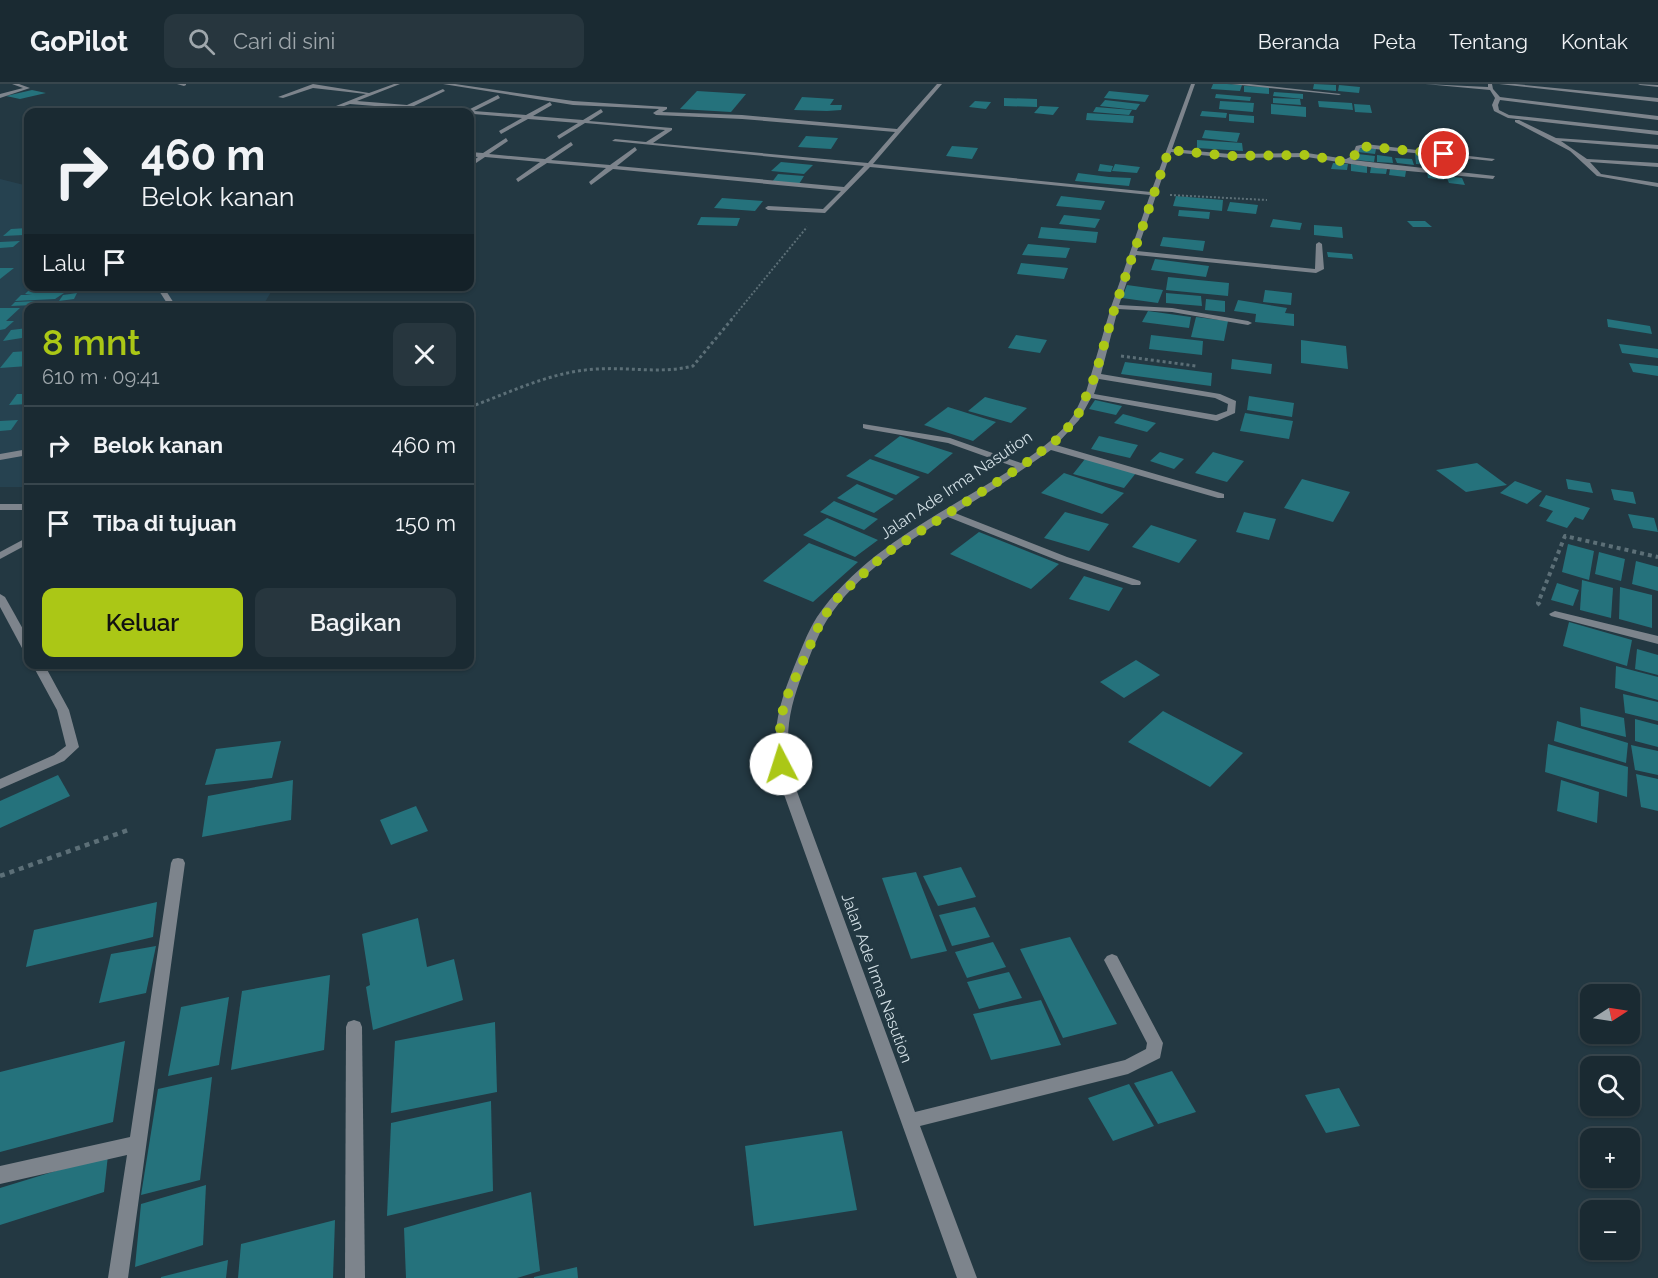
<!DOCTYPE html>
<html lang="id">
<head>
<meta charset="utf-8">
<style>
  body { margin:0; font-family:Raleway,sans-serif; background:#27363e; color:#f1f3f6; height:100vh; display:flex; flex-direction:column; font-size:22px; white-space:nowrap }
  * { box-sizing:border-box; margin:0 }
  p { font-size:20px; color:#9fa7ac }
  .icon { flex:none; width:33px; height:33px; fill:none; stroke:currentColor; stroke-width:2; stroke-linecap:round; stroke-linejoin:round }
  .map { position:relative; flex:1; overflow:hidden }
  .drawer { position:absolute; left:24px; top:219px; width:450px; height:366px; display:flex; flex-direction:column; background:#1a2a32; border-radius:12px; box-shadow:0 2px 4px #0004,0 0 0 2px #38464d }
  .drawer>* { flex:none }
  .guide { position:absolute; left:24px; top:24px; width:450px; height:183px; border-radius:12px; box-shadow:0 2px 4px #0004,0 0 0 2px #38464d; background:#1a2a32; color:#f1f3f6; overflow:hidden }
  .needle { width:39px; rotate:78deg }
  .buttons { position:absolute; left:1580px; top:900px; display:grid; gap:12px }
  .buttons a { display:grid; place-items:center; width:60px; height:60px; border-radius:12px; background:#1a2a32; box-shadow:0 2px 4px #0004,0 0 0 2px #38464d; font-size:30px }
  .pin { position:absolute; display:grid; place-items:center; width:51px; height:51px; color:#fff; margin:-26px; border:3px solid #fff; border-radius:50%; box-shadow:0 2px 6px #0007 }
  .me { position:absolute; width:66px; margin:-33px; rotate:355deg; stroke-linejoin:round; filter:drop-shadow(0 0 4px #0008) }
  .turn { display:flex; align-items:center; gap:21px; height:126px; padding:0 18px; font-size:27px }
  .turn .icon { width:78px; height:78px; stroke-width:2.5 }
  .turn b { display:block; font-size:42px; line-height:51px }
  .then { display:flex; align-items:center; height:57px; padding:0 18px; background:#0003; gap:12px; font-size:22px }
  .round { display:grid; place-items:center; flex:none; width:63px; height:63px; border-radius:12px; background:#27363e }
  .overview { display:flex; align-items:center; justify-content:space-between; height:102px; padding:0 18px }
  h1 { font-size:36px; font-weight:600; line-height:45px; color:#abc716 }
  .cta { display:flex; gap:12px; margin-top:auto; padding:12px 18px }
  .cta a { flex:1; height:69px; border-radius:12px; background:#abc716; color:#111; font-size:24px; font-weight:600; line-height:69px; text-align:center }
  .cta a+a { background:#27363e; color:#f1f3f6 }
  ul { padding:0; list-style:none }
  li { display:flex; align-items:center; gap:18px; height:78px; padding:0 18px; border-top:2px solid #38464d }
  li div { flex:1 }
  li b { display:block; font-size:22px }
  li em { font-style:normal }
  header { display:flex; align-items:center; gap:36px; box-sizing:border-box; height:84px; padding:0 30px; background:#1a2a32; border-bottom:2px solid #38464d }
  header strong { font-size:28px }
  nav { display:flex; gap:33px; margin-inline-start:auto; font-size:21px }
  .search { width:420px; height:54px; background:#27363e; display:flex; align-items:center; gap:15px; box-sizing:border-box; padding:0 21px; border-radius:12px; color:#9fa7ac; font-size:22px }
  .map>svg:first-child { display:block }
  .built { fill:#264250 }
  .building { fill:#25727c }
  .lines { fill:none; stroke-linecap:round; stroke-linejoin:round }
  .path-far3 { stroke:#5c6f77; stroke-width:2; stroke-dasharray:2 2; stroke-linecap:butt }
  .path-far2 { stroke:#5c6f77; stroke-width:3; stroke-dasharray:3 3; stroke-linecap:butt }
  .path-far1 { stroke:#5c6f77; stroke-width:4; stroke-dasharray:4 4; stroke-linecap:butt }
  .path { stroke:#5c6f77; stroke-width:4.5; stroke-dasharray:5 5; stroke-linecap:butt }
  .service { fill:#7d848c; fill-rule:evenodd }
  .minor { fill:#7d848c; fill-rule:evenodd }
  .route { stroke:#abc716; stroke-width:10; stroke-dasharray:0 18 }
  .labels { text-anchor:middle; dominant-baseline:central; stroke-width:6; stroke-linejoin:round; paint-order:stroke }
  .street-label { font-size:16px; fill:#d2dfe5; stroke:#233842 }
</style>
</head>
<body>
<header>
<strong>GoPilot</strong>
<div class="search"><svg class="icon" aria-label="search" viewBox="0 0 24 24"><circle cx="10" cy="10" r="6"/><path d="M15 15l6 6"/></svg>Cari di sini</div>
<nav><a>Beranda</a><a>Peta</a><a>Tentang</a><a>Kontak</a></nav>
</header>
<div class="map">
<svg width="1658" height="1194" viewBox="0 0 1658 1194">
  <rect width="100%" height="100%" fill="#233842"/>
  <path class="built" d="M0,95L28,102V202L274,203L262,223L28,224V403H0Z"/>
  <g class="building">
    <path d="M1213,0H1227L1242,1L1240,7L1211,5Z"/>
    <path d="M1314,0L1336,1V7L1313,5Z"/>
    <path d="M1339,1L1360,3L1359,9L1338,7Z"/>
    <path d="M1244,2L1269,3V10L1244,8Z"/>
    <path d="M32,6L46,9L20,15L6,12Z"/>
    <path d="M697,7L746,10L731,28L680,25Z"/>
    <path d="M1109,7L1149,11L1145,18L1104,14Z"/>
    <path d="M1274,8L1303,10V15L1273,12Z"/>
    <path d="M1216,10L1251,13L1250,17L1215,14Z"/>
    <path d="M802,13L834,15L830,21H842L841,26L827,27L794,26Z"/>
    <path d="M1004,14L1037,15V23L1004,22Z"/>
    <path d="M1273,14L1300,15L1301,21L1273,19Z"/>
    <path d="M1105,16L1140,20L1136,26L1100,22Z"/>
    <path d="M975,17L991,18L986,25L969,23Z"/>
    <path d="M1220,17L1254,19L1253,28L1219,25Z"/>
    <path d="M1318,17L1352,19L1353,26L1319,23Z"/>
    <path d="M1271,20L1306,23V33L1271,30Z"/>
    <path d="M1354,20L1370,21L1372,29L1355,28Z"/>
    <path d="M1040,22L1059,23L1053,31L1034,29Z"/>
    <path d="M1096,23L1132,26L1129,31L1093,28Z"/>
    <path d="M1202,27L1227,29L1226,34L1200,32Z"/>
    <path d="M1087,29L1134,32L1133,39L1086,36Z"/>
    <path d="M1229,30L1254,32V39L1229,37Z"/>
    <path d="M1205,46L1240,49L1237,58L1202,54Z"/>
    <path d="M806,52L838,54L831,65L798,63Z"/>
    <path d="M1197,56L1242,59L1243,67L1197,64Z"/>
    <path d="M952,62L978,64L972,75L946,72Z"/>
    <path d="M1359,63L1376,65L1375,70L1358,68Z"/>
    <path d="M1415,69L1432,71V76L1446,77L1448,83L1432,82L1429,76L1426,75L1429,81L1416,80Z"/>
    <path d="M1358,70L1375,72L1374,78L1357,76Z"/>
    <path d="M1377,71L1392,73L1393,79L1377,78Z"/>
    <path d="M1395,74L1412,75L1414,81L1397,79Z"/>
    <path d="M781,78L813,81L804,90L771,87Z"/>
    <path d="M1333,79L1348,80L1347,86L1331,85Z"/>
    <path d="M1100,80L1113,82L1111,88L1098,87Z"/>
    <path d="M1115,80L1140,83L1137,89L1112,87Z"/>
    <path d="M1351,80L1367,82V89L1351,87Z"/>
    <path d="M1371,83L1387,85L1386,90L1370,89Z"/>
    <path d="M1390,85L1406,87L1405,93L1389,91Z"/>
    <path d="M1427,88L1443,90L1444,96L1428,94Z"/>
    <path d="M1078,89L1109,93L1131,94L1129,102L1075,97Z"/>
    <path d="M778,90L804,92L799,100L772,98Z"/>
    <path d="M1446,92L1462,94L1465,101L1449,99Z"/>
    <path d="M1061,112L1105,117L1101,126L1056,122Z"/>
    <path d="M1176,112L1223,116L1222,127L1173,122Z"/>
    <path d="M722,114L763,117L755,127L714,124Z"/>
    <path d="M1230,118L1258,121L1256,130L1227,127Z"/>
    <path d="M1179,126L1210,128L1209,135L1178,132Z"/>
    <path d="M1064,131L1100,135L1095,144L1059,140Z"/>
    <path d="M701,133L740,134L737,142L697,141Z"/>
    <path d="M1273,135L1302,139L1300,146L1270,143Z"/>
    <path d="M1407,137H1425L1432,143H1413Z"/>
    <path d="M1314,141L1342,143L1343,154L1314,151Z"/>
    <path d="M1041,143L1098,148L1096,159L1038,154Z"/>
    <path d="M28,144L24,151L3,152L11,145Z"/>
    <path d="M1163,153L1205,157L1203,167L1160,162Z"/>
    <path d="M20,157L13,163L0,164V158Z"/>
    <path d="M1028,160L1070,164L1066,174L1022,171Z"/>
    <path d="M1327,168L1352,170L1353,175L1328,173Z"/>
    <path d="M1155,175L1209,182L1206,193L1151,186Z"/>
    <path d="M1021,179L1068,184L1064,195L1017,190Z"/>
    <path d="M0,184H14L0,195Z"/>
    <path d="M1168,193L1229,199L1228,212L1166,206Z"/>
    <path d="M1127,201L1163,206L1158,219L1122,214Z"/>
    <path d="M73,203L55,215L15,217L21,211H32L25,210L31,204Z"/>
    <path d="M1265,206L1292,209L1291,221L1263,218Z"/>
    <path d="M77,209L74,215L59,217L63,211Z"/>
    <path d="M1166,209L1201,212L1202,222L1166,219Z"/>
    <path d="M1206,215L1225,217V228L1205,226Z"/>
    <path d="M1238,216L1287,224L1285,229L1294,230V242L1255,238L1256,230L1234,227Z"/>
    <path d="M37,217L34,221L11,222L15,218Z"/>
    <path d="M0,224H20L6,237H14L5,245L0,246Z"/>
    <path d="M1148,227L1191,233L1189,244L1142,238Z"/>
    <path d="M1196,233L1228,237L1224,257L1191,253Z"/>
    <path d="M1607,235L1650,242L1652,250L1608,243Z"/>
    <path d="M28,244V253L3,257L11,246Z"/>
    <path d="M1016,251L1047,256L1040,269L1008,264Z"/>
    <path d="M1151,251L1203,257L1202,271L1149,265Z"/>
    <path d="M1301,256L1346,262L1348,285L1301,279Z"/>
    <path d="M1619,260L1658,265V274L1622,269Z"/>
    <path d="M28,267V282L0,284L13,268Z"/>
    <path d="M1232,275L1272,280L1271,290L1231,285Z"/>
    <path d="M1125,278L1212,289L1211,302L1121,290Z"/>
    <path d="M1629,279L1658,282V292L1633,288Z"/>
    <path d="M17,310H28V320L9,321Z"/>
    <path d="M1249,312L1294,319L1292,333L1247,326Z"/>
    <path d="M985,313L1027,324L1011,339L968,327Z"/>
    <path d="M1095,316L1122,322L1116,331L1089,325Z"/>
    <path d="M948,323L996,338L973,357L924,341Z"/>
    <path d="M1245,329L1293,337L1289,355L1240,347Z"/>
    <path d="M1123,330L1156,339L1147,348L1114,339Z"/>
    <path d="M18,336L11,346L0,347V337Z"/>
    <path d="M900,352L953,369L928,390L874,372Z"/>
    <path d="M1099,352L1138,361L1130,374L1091,365Z"/>
    <path d="M1160,368L1184,375L1174,385L1150,377Z"/>
    <path d="M1213,368L1244,377L1227,398L1195,389Z"/>
    <path d="M870,375L920,393L896,411L846,392Z"/>
    <path d="M1085,375L1136,389L1124,404L1073,390Z"/>
    <path d="M1477,379L1507,401L1466,408L1436,386Z"/>
    <path d="M1064,389L1124,409L1102,430L1041,409Z"/>
    <path d="M1302,395L1350,408L1333,438L1284,424Z"/>
    <path d="M1566,395L1590,399L1593,409L1568,405Z"/>
    <path d="M1515,397L1542,407L1527,420L1500,409Z"/>
    <path d="M857,400L894,415L874,429L837,414Z"/>
    <path d="M1611,405L1633,408L1636,420L1614,416Z"/>
    <path d="M1546,411L1590,424L1583,436L1575,433L1567,444L1546,437L1553,427L1539,422Z"/>
    <path d="M834,417L878,435L864,446L820,428Z"/>
    <path d="M1065,428L1109,440L1089,467L1044,454Z"/>
    <path d="M1244,428L1276,435L1269,456L1236,448Z"/>
    <path d="M1628,430L1654,434L1658,448L1633,444Z"/>
    <path d="M827,434L878,456L855,473L803,451Z"/>
    <path d="M1151,441L1197,456L1179,479L1132,463Z"/>
    <path d="M979,448L1059,480L1031,505L950,470Z"/>
    <path d="M809,459L858,478L813,518L763,497Z"/>
    <path d="M1568,460L1594,467L1589,496L1562,488Z"/>
    <path d="M1599,468L1625,475L1621,497L1595,490Z"/>
    <path d="M1636,477L1658,483V507L1632,500Z"/>
    <path d="M1084,492L1123,504L1109,527L1069,515Z"/>
    <path d="M1582,496L1613,504L1611,534L1580,526Z"/>
    <path d="M1557,499L1579,506L1573,522L1551,516Z"/>
    <path d="M1620,503L1652,511V544L1619,535Z"/>
    <path d="M1569,538L1632,556L1627,582L1563,562Z"/>
    <path d="M1637,565L1658,571V591L1635,585Z"/>
    <path d="M1136,576L1160,591L1124,614L1100,598Z"/>
    <path d="M1616,582L1658,593V616L1615,604Z"/>
    <path d="M1623,610L1658,618V637L1625,629Z"/>
    <path d="M1580,623L1624,634L1626,653L1581,642Z"/>
    <path d="M1163,627L1243,669L1210,703L1128,658Z"/>
    <path d="M1635,635L1658,641V663L1635,657Z"/>
    <path d="M1557,637L1628,659L1626,679L1554,657Z"/>
    <path d="M281,657L272,694L205,701L216,665Z"/>
    <path d="M1548,660L1628,683L1627,713L1545,688Z"/>
    <path d="M1631,661L1658,667V691L1635,686Z"/>
    <path d="M1636,690L1658,695V727L1641,723Z"/>
    <path d="M58,691L70,712L0,744V717Z"/>
    <path d="M293,696L291,736L202,753L208,712Z"/>
    <path d="M1561,696L1599,708L1597,739L1557,727Z"/>
    <path d="M416,722L428,747L391,761L380,736Z"/>
    <path d="M961,783L976,813L938,822L923,792Z"/>
    <path d="M916,788L947,867L911,875L882,794Z"/>
    <path d="M157,818L153,853L26,883L34,846Z"/>
    <path d="M975,823L990,853L952,862L939,831Z"/>
    <path d="M418,834L427,883L454,875L463,916L373,946L366,903L370,901L362,850Z"/>
    <path d="M1070,853L1117,940L1063,954L1020,865Z"/>
    <path d="M993,858L1006,883L967,894L955,868Z"/>
    <path d="M156,862L146,909L99,919L111,870Z"/>
    <path d="M1009,888L1022,914L979,925L967,898Z"/>
    <path d="M330,891L324,966L231,986L242,907Z"/>
    <path d="M229,913L219,981L168,992L181,923Z"/>
    <path d="M1041,916L1061,961L991,976L973,930Z"/>
    <path d="M495,938L497,1008L391,1029L395,957Z"/>
    <path d="M125,957L113,1038L0,1068V988Z"/>
    <path d="M1172,987L1196,1028L1158,1040L1134,999Z"/>
    <path d="M212,993L200,1096L141,1111L158,1005Z"/>
    <path d="M1129,1000L1154,1042L1113,1057L1088,1014Z"/>
    <path d="M1339,1004L1360,1042L1326,1049L1305,1011Z"/>
    <path d="M491,1017L493,1107L387,1132L391,1039Z"/>
    <path d="M842,1047L857,1126L754,1142L745,1062Z"/>
    <path d="M108,1071L104,1108L0,1141V1104Z"/>
    <path d="M206,1101L203,1161L135,1183L141,1120Z"/>
    <path d="M531,1108L540,1187L517,1194H406L404,1144Z"/>
    <path d="M335,1136L333,1194H238L241,1160Z"/>
    <path d="M228,1176L226,1194H161V1193Z"/>
    <path d="M577,1183L578,1194H534V1193Z"/>
  </g>
  <g class="lines">
    <g class="path-far3">
      <path d="M1170,111L1267,116"/>
      <path d="M731,236L807,143"/>
    </g>
    <g class="path-far2">
      <path d="M1121,272L1196,282"/>
      <path d="M470,323C511,308 553,287 597,285C630,283 661,290 693,282L732,235"/>
    </g>
    <path class="path-far1" d="M1540,521L1538,519L1565,452L1658,473"/>
    <path class="path" d="M0,792L131,745"/>
    <g class="service">
      <path d="M156,202H163L177,224H170Z"/>
      <path d="M28,365V371L0,376V370Z"/>
    </g>
    <g class="minor">
      <path d="M12,0H19L30,4L0,14V10L23,4Z"/>
      <path d="M177,0H186V1L184,2Z"/>
      <path d="M313,0L369,9L394,0H400L357,17L407,21L443,5L445,7L414,22L468,26L498,11L500,14L474,27L526,31L550,18L552,21L533,32L583,36L601,25L603,28L589,37L672,44V46L653,59L868,79L895,48L742,35L656,31L653,29L659,25L573,21L443,0H455L573,17L667,23V25L662,28L742,31L897,45L937,0H942L873,80L1151,108L1191,0H1195L1172,65L1230,70L1307,69L1346,75L1352,72L1356,62L1365,60L1495,75L1492,77L1365,64H1360L1357,73L1352,76L1495,92L1493,95L1376,84L1307,73L1230,74L1171,68L1137,167L1315,185L1316,160L1319,158L1322,160L1324,185L1316,189L1136,171L1119,221L1172,224L1248,237L1252,239L1248,241L1172,228L1118,225L1101,290L1220,310L1236,317L1235,329L1217,337L1091,314L1079,336L1056,361L1224,410V414H1218L1051,366L1003,399L955,429L1067,473L1140,497L1141,499L1140,501H1132L1059,477L948,433C903,460 856,491 827,536C817,552 811,570 804,586C787,629 783,657 795,702L915,1028L1125,976L1146,965L1147,959L1104,876L1107,872L1112,870L1117,872L1163,959L1160,974L1128,990L920,1042L977,1194H957L781,702C770,655 776,627 794,583C801,566 807,549 817,533C865,463 946,428 1015,383L948,359L866,345L863,344V340L950,354L1021,379C1041,365 1060,351 1073,332C1078,324 1081,313 1086,308L1111,223L1150,111L870,83L825,129L768,126L765,124L768,122L823,125L841,107L613,85L591,101L589,98L606,84L547,79L518,98L516,95L540,78L485,73L470,83V79L478,73L470,72V68L483,69L506,54L508,57L489,70L545,75L571,58L573,61L551,76L610,81L635,63L637,66L617,82L844,103L864,82L612,57L615,55L646,58L665,46L585,39L559,55L557,52L578,39L528,35L501,50L499,47L522,34L350,20L326,28H321L366,10L313,4L283,14L278,13ZM1099,295L1215,314L1228,320L1227,327L1216,331L1094,310Z"/>
      <path d="M1231,0H1249L1341,10L1339,11Z"/>
      <path d="M1425,0L1488,3V0H1492L1493,5L1500,13L1658,32V36L1500,16L1498,21L1499,26L1509,31L1658,47V51L1508,34L1494,27L1492,21L1495,14L1490,6Z"/>
      <path d="M1499,0H1515L1658,14V18Z"/>
      <path d="M1638,0L1658,1V3L1640,1Z"/>
      <path d="M1515,36H1519L1556,54L1658,61V65L1561,57L1587,75L1658,79V83L1590,78L1601,90L1658,99V103L1597,92L1570,67L1515,38Z"/>
      <rect x="0" y="420" width="28" height="6"/>
      <path d="M28,453V460L0,475V468Z"/>
      <path d="M0,510L5,513L28,554V567L22,564L0,523Z"/>
      <path d="M1555,527L1658,552V560L1551,532L1549,530Z"/>
      <path d="M32,580H44L69,626L79,663L64,677L0,705V695L54,671L66,662L57,626Z"/>
      <path d="M178,774L183,775L185,779L128,1194H108L127,1071L0,1100V1082L130,1053L171,779L173,775Z"/>
      <path d="M354,936L360,938L362,943L365,1194H345L346,943L348,938Z"/>
    </g>
  </g>
  <g class="lines">
    <path class="route" d="M781,680L778,658L784,619L822,535L840,511L885,470L1022,382L1059,354L1077,333L1095,292L1115,223L1169,66L1230,72L1307,71L1346,78L1354,74L1356,65L1360,62L1444,70"/>
  </g>
  <g class="labels">
    <g class="street-label">
      <text transform="translate(956 401) rotate(-34)">Jalan Ade Irma Nasution</text>
      <text transform="translate(877 894) rotate(70)">Jalan Ade Irma Nasution</text>
    </g>
  </g>
</svg>
<div class="buttons">
<a><svg class="needle" viewBox="-14 -14 28 28"><path d="M0-13l5 13h-10z" fill="#e53935"/><path d="M0 13l5-13h-10z" fill="#9fa7ac"/></svg></a>
<a><svg class="icon" aria-label="search" viewBox="0 0 24 24"><circle cx="10" cy="10" r="6"/><path d="M15 15l6 6"/></svg></a>
<a>+</a>
<a>−</a>
</div>
<div class="pin" style="left:1444px;top:70px;background:#d93025"><svg class="icon" aria-label="arrive" viewBox="0 0 24 24"><path d="M6 21V4h12l-3 4 3 4H6"/></svg></div>
<svg class="me" style="left:781px;top:680px" viewBox="-20 -20 40 40"><circle r="19" fill="#fff"/><path d="M0-13L10 11 0 6-10 11z" fill="#abc716"/></svg>
<div class="guide">
<div class="turn"><svg class="icon" aria-label="right" viewBox="0 0 24 24"><path d="M7 20v-9h11M14 6l5 5-5 5"/></svg><div><b>460 m</b>Belok kanan</div></div>
<div class="then">Lalu<svg class="icon" aria-label="arrive" viewBox="0 0 24 24"><path d="M6 21V4h12l-3 4 3 4H6"/></svg></div>
</div>
<section class="drawer">
<div class="overview"><div><h1>8 mnt</h1><p>610 m · 09:41</p></div><a class="round"><svg class="icon" aria-label="close" viewBox="0 0 24 24"><path d="M6 6l12 12M18 6L6 18"/></svg></a></div>
<ul>
<li><svg class="icon" aria-label="right" viewBox="0 0 24 24"><path d="M7 20v-9h11M14 6l5 5-5 5"/></svg><div><b>Belok kanan</b></div><em>460 m</em></li>
<li><svg class="icon" aria-label="arrive" viewBox="0 0 24 24"><path d="M6 21V4h12l-3 4 3 4H6"/></svg><div><b>Tiba di tujuan</b></div><em>150 m</em></li>
</ul>
<div class="cta"><a>Keluar</a><a>Bagikan</a></div>
</section>
</div>
</body>
</html>
